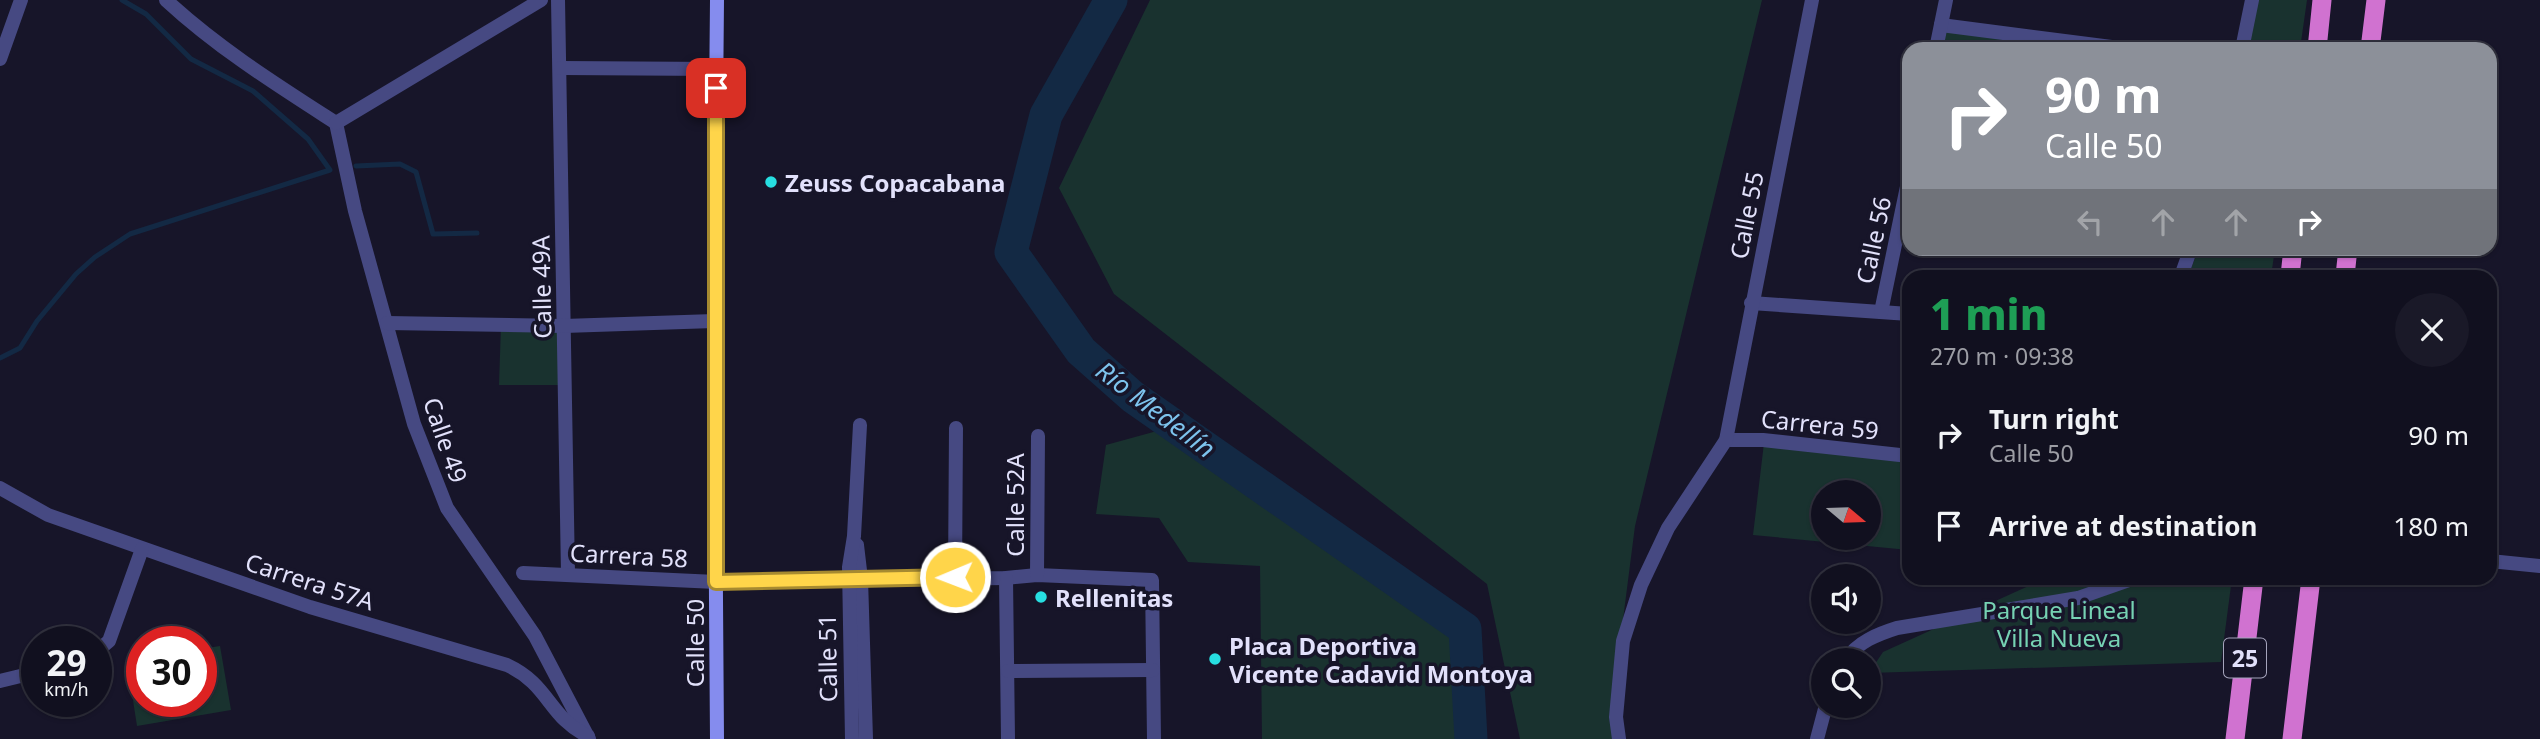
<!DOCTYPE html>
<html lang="en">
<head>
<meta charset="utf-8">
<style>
  body { margin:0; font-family:"Noto Sans",sans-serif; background:#1a1928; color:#f1f3f6; height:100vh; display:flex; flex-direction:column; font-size:26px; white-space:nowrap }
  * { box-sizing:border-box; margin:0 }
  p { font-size:23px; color:#9c9da4 }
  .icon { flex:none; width:38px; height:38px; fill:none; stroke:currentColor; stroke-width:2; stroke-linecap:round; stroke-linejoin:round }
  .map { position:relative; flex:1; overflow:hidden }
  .panel { position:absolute; left:1902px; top:270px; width:595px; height:315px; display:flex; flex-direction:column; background:#11101f; border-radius:21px; box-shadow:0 2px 5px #0004,0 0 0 2px #30303d }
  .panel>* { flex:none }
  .banner { position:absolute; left:1902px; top:42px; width:595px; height:214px; border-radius:21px; box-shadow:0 2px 5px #0004,0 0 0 2px #30303d; background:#8c9099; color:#fff; overflow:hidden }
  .needle { width:46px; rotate:109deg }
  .fabs { position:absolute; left:1811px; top:480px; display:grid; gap:14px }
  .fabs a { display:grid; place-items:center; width:70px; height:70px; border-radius:50%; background:#11101f; box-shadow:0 2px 5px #0004,0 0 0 2px #30303d; font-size:35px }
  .speed { position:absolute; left:21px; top:626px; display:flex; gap:14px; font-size:35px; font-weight:700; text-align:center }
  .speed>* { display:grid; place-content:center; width:91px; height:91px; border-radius:50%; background:#11101f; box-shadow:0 2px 5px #0004,0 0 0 2px #30303d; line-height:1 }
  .speed small { font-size:18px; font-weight:400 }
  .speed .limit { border:10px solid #d22; background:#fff; color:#111 }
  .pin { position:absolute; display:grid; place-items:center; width:60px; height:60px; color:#fff; margin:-30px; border-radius:14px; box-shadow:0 4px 10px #0006 }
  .me { position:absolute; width:77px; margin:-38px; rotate:269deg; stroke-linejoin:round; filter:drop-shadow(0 0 5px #0008) }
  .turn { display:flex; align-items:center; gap:24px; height:147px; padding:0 28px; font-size:32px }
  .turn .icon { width:91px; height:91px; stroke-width:2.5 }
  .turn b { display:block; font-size:49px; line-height:60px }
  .lanes { display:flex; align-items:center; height:66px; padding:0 28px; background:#0003; justify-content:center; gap:35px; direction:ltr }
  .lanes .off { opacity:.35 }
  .round { display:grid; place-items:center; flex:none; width:74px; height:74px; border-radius:37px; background:#1a1928 }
  .headline { display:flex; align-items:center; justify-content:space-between; height:119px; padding:0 28px }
  h1 { font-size:42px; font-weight:800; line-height:52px; color:#1e9e55 }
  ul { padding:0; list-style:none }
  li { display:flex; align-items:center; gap:21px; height:91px; padding:0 28px }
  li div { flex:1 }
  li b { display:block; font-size:26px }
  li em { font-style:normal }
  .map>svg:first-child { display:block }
  .green { fill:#19322f; fill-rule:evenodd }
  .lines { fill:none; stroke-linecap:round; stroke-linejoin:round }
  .stream { stroke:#132944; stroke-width:5 }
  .river { stroke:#132944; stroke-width:33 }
  .minor { stroke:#464982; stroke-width:14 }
  .secondary { stroke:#858cee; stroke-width:14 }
  .trunk { stroke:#d072d0; stroke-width:19 }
  .route-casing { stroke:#a68a30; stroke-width:18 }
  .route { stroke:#ffd54a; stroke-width:12 }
  .poi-dot { fill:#27dee1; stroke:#171529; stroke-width:2.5 }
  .labels { text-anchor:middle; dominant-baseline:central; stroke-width:7; stroke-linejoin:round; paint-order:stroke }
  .shield { fill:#171529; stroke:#a5a4bc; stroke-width:2 }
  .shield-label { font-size:23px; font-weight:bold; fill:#e2e1fb }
  .poi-label { font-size:24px; font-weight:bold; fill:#e2e1fb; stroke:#171529; text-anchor:start }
  .street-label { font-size:24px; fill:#e2e1fb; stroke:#171529 }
  .park-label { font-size:24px; fill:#76d2b3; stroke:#171529 }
  .water-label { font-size:26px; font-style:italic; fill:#7dc3ed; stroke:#171529 }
</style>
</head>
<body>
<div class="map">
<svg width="2540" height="739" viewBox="0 0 2540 739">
  <rect width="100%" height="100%" fill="#171529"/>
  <g class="green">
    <path d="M1150,0H1762L1635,526L1611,713L1615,739H1520L1487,584L1114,294L1059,188Z"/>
    <path d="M2254,0H2307L2300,49H2245Z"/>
    <path d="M1941,25L2035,37L2034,49H1936Z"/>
    <path d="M2199,248L2275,249L2271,276H2188Z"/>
    <path d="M501,325L564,326L565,385H499Z"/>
    <path d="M1157,431L1450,627L1472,739H1262L1260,566L1188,562L1159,518L1096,514L1106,445Z"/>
    <path d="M1764,443L1909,459V550L1753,535ZM1824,492H1869V537H1824Z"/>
    <path d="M2046,578H2232L2221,662L1869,673L1883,652Z"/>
    <path d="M220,646L231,710L137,726L127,662L142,659V702H201V649Z"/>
  </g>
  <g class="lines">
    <g class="stream">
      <path d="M356,166L400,164L416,172L433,234L477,233"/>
      <path d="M0,358L20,348L37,321L76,274L95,257L130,234L330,170L308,139L253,91L191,59L146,14L122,0"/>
    </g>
    <path class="river" d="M1111,0L1046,115L1011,252L1081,351L1133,397L1465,629L1471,739"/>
    <g class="minor">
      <path d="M166,0C218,48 277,85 336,123"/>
      <path d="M558,0L568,574"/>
      <path d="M1941,25L2127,49"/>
      <path d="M1936,49L1946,0"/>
      <path d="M2242,49L2252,0"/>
      <path d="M0,59L21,0"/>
      <path d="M561,68L716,69"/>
      <path d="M336,123L355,211L414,424L447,508L535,636L589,739"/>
      <path d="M336,123L541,0"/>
      <path d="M2181,276L2191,248"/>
      <path d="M1751,303L1909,314"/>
      <path d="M1881,312L1909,177"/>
      <path d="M387,323L564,326L714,321"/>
      <path d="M1726,440H1763L1909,456"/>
      <path d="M0,488L48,515L310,607L507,665C550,685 548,717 588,736"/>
      <path d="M857,545L861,579L866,739"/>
      <path d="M2490,561L2540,566"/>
      <path d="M523,573L716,582L1006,578L1037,575L1152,580L1154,739"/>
      <path d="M1037,575L1038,436"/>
      <path d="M955,577L956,428"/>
      <path d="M1006,578L1008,739"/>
      <path d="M96,652L109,641L142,549"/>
      <path d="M1846,660C1857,642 1878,634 1897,628L2078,598L2135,578"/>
      <path d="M1008,671L1153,670"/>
      <path d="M0,681L37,672"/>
      <path d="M852,739L849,567L854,536L860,425"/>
      <path d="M1619,739L1616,717L1623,641L1641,585L1668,528L1726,440L1812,0"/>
      <path d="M1817,739L1826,705"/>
    </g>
    <path class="secondary" d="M717,0L714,321L717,739"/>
    <g class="trunk">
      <path d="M2317,49L2322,0"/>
      <path d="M2370,49L2376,0"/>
      <path d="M2290,276L2293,248"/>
      <path d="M2345,276L2348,248"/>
      <path d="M2235,739L2254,578"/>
      <path d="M2292,739L2311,578"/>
    </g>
  </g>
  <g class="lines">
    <g class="route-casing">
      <path id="route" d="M716,88V582L955,577"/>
    </g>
    <use href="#route" class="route"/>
  </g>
  <g class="poi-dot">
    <circle cx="771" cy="182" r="7"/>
    <circle cx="1041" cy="597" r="7"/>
    <circle cx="1215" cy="659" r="7"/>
  </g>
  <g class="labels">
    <rect class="shield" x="2224" y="638.5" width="42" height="39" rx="5"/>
    <g class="shield-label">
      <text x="2245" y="658">25</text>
    </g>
    <g class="poi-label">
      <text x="785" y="182">Zeuss Copacabana</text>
      <text x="1055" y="597">Rellenitas</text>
      <text x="1229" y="645">Placa Deportiva<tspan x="1229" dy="28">Vicente Cadavid Montoya</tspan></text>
    </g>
    <g class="street-label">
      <text transform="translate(1746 215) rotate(-79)">Calle 55</text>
      <text transform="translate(1873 240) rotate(-78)">Calle 56</text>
      <text transform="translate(541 287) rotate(-91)">Calle 49A</text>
      <text transform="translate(1820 424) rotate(6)">Carrera 59</text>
      <text transform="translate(446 440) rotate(71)">Calle 49</text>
      <text transform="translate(1014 505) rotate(-90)">Calle 52A</text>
      <text transform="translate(629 555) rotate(3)">Carrera 58</text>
      <text transform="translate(310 581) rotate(18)">Carrera 57A</text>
      <text transform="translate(694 643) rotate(-90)">Calle 50</text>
      <text transform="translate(827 658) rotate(-91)">Calle 51</text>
    </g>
    <g class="park-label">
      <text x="2059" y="609">Parque Lineal<tspan x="2059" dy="28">Villa Nueva</tspan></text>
    </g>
    <g class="water-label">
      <text transform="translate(1156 409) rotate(37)">Río Medellín</text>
    </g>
  </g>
</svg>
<div class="fabs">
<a><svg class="needle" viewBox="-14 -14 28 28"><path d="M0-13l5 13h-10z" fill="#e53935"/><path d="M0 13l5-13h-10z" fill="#9c9da4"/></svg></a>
<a><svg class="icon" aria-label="sound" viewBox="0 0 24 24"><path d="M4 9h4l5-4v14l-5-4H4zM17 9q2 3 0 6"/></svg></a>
<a><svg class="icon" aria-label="search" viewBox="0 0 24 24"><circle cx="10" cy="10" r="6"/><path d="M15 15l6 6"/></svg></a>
</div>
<div class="speed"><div>29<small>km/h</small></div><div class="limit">30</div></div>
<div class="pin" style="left:716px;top:88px;background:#d93025"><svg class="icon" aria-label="arrive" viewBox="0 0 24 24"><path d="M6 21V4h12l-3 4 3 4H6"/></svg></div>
<svg class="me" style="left:955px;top:577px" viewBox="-20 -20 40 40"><circle r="17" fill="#ffd54a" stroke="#fff" stroke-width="3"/><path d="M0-11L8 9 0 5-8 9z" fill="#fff"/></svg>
<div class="banner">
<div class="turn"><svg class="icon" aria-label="right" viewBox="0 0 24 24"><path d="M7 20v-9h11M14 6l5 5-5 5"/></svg><div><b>90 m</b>Calle 50</div></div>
<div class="lanes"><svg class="icon off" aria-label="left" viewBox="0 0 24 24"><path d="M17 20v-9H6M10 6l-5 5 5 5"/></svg><svg class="icon off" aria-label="ahead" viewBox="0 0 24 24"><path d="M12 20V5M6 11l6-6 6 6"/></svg><svg class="icon off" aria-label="ahead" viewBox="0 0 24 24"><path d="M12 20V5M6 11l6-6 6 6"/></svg><svg class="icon" aria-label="right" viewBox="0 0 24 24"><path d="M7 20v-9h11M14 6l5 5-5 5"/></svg></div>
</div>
<section class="panel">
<div class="headline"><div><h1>1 min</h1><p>270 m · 09:38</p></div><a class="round"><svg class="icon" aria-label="close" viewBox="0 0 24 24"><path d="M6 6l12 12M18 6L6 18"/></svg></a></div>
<ul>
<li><svg class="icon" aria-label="right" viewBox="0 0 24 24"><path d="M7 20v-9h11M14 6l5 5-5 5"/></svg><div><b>Turn right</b><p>Calle 50</p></div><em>90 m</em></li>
<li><svg class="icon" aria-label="arrive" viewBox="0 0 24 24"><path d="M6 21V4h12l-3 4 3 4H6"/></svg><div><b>Arrive at destination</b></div><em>180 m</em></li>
</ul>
</section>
</div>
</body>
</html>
